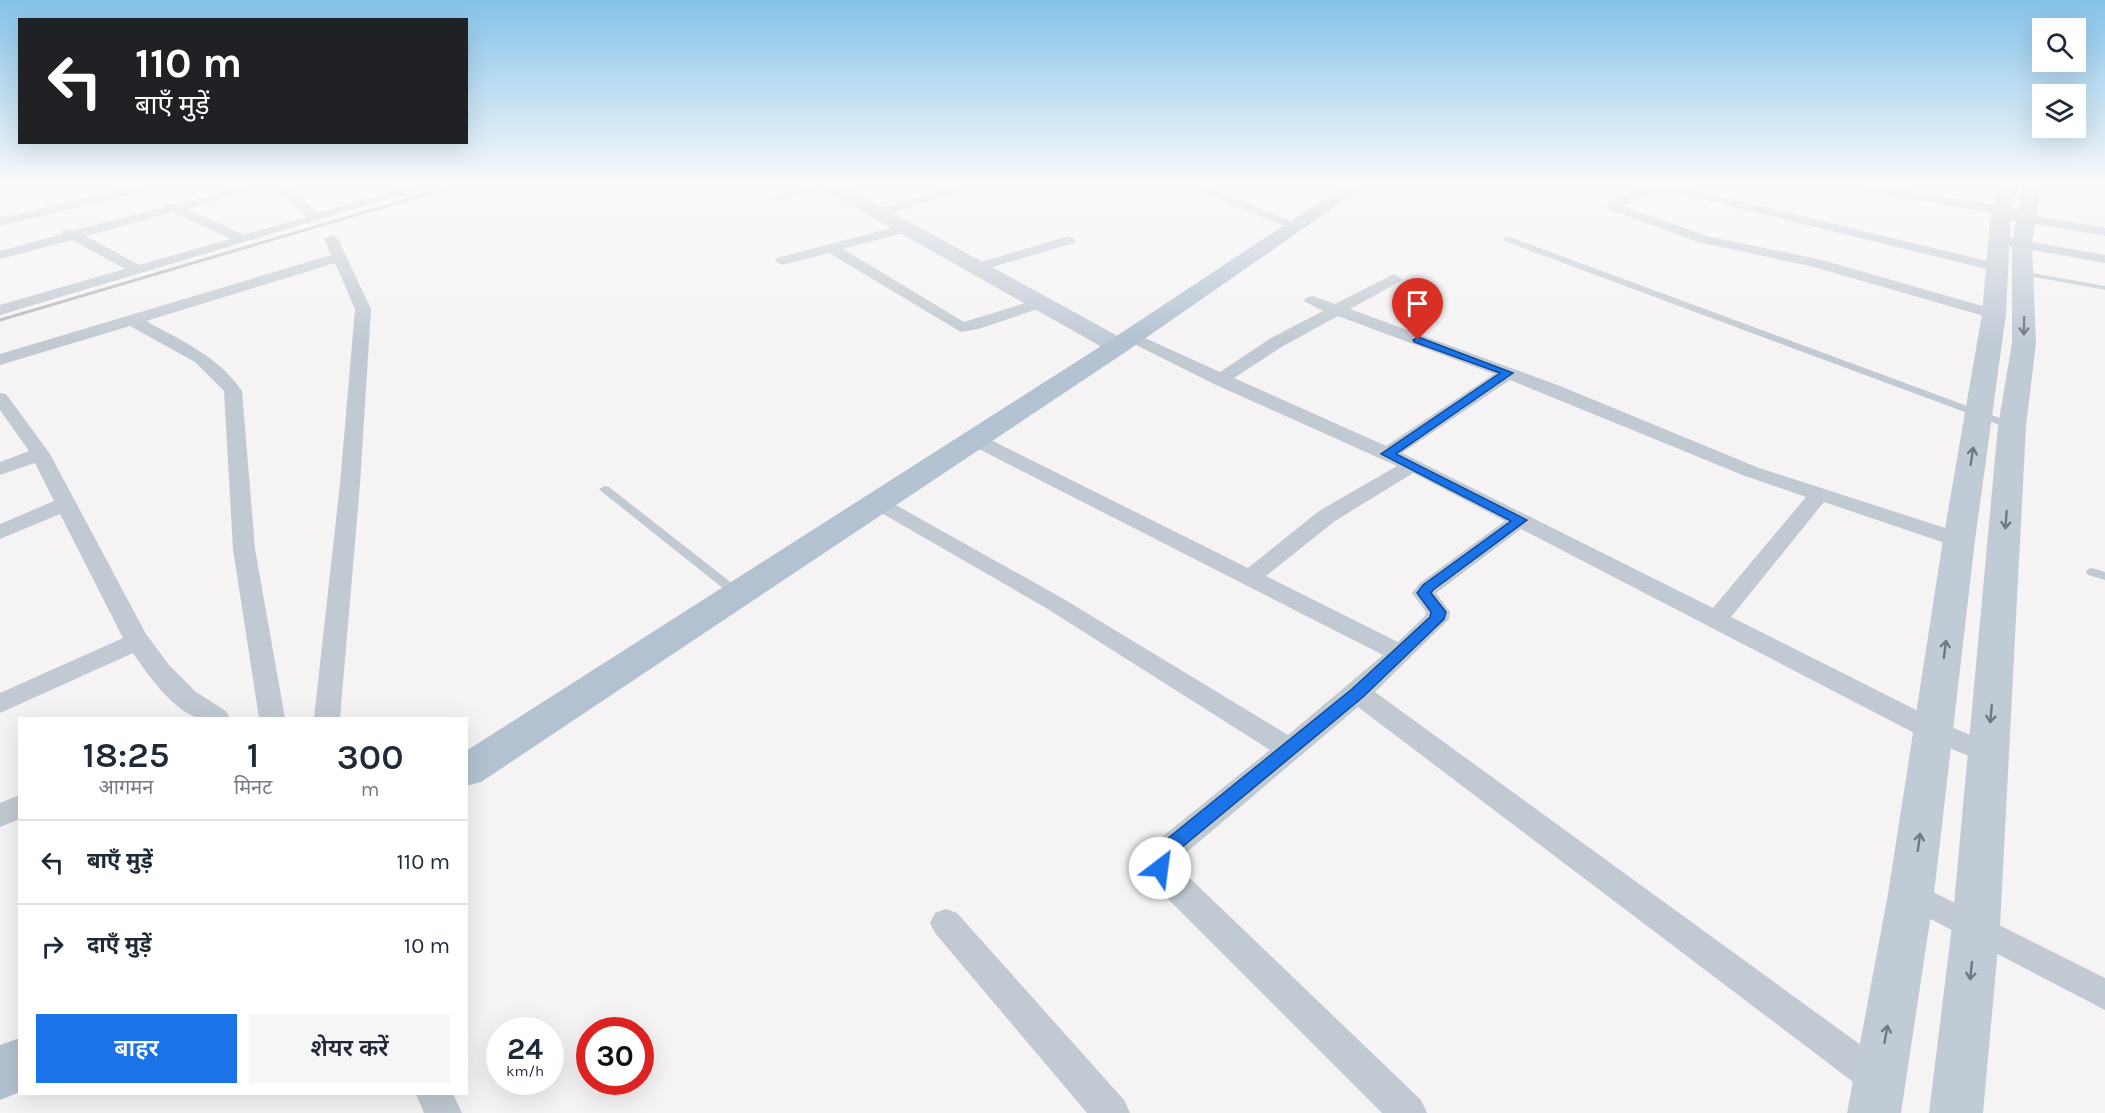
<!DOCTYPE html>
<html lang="hi">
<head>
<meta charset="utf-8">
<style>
  body { margin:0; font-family:Karla,"Noto Sans Devanagari",sans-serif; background:#f6f6f7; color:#1f2937; height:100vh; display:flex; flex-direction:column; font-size:22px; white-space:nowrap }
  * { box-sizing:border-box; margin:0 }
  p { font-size:20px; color:#747a83 }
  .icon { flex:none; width:33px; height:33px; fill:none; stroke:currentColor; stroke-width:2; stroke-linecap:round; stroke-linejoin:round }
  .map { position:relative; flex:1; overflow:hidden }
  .drawer { position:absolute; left:18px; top:717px; width:450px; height:378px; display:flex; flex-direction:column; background:#fff; border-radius:0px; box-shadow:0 6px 24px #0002 }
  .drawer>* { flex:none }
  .hud { position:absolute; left:18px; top:18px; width:450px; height:126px; border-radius:0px; box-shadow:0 6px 24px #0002; background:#202124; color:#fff; overflow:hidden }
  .buttons { position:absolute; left:2032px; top:18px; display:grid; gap:12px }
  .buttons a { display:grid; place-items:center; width:54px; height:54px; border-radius:0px; background:#fff; box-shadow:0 6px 24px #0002; font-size:30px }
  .speed { position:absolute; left:486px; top:1017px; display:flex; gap:12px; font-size:30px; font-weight:700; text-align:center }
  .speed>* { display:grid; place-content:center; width:78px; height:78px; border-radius:50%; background:#fff; box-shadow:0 6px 24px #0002; line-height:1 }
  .speed small { font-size:15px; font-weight:400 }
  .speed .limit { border:9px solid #d22; background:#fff; color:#111 }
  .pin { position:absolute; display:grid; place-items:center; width:51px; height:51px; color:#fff; margin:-62px -26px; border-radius:50% 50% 50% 0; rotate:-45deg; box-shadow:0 0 6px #0007 }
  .pin .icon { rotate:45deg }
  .me { position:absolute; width:66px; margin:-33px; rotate:30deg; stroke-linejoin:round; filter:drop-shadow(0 0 4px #0008) }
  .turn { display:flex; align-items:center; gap:21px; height:126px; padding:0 18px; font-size:27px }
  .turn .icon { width:78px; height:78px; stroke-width:2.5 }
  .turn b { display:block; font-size:42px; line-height:51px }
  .eta { display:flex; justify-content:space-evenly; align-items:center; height:102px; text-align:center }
  .eta b { font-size:36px; font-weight:600; line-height:42px }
  .primary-button { display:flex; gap:12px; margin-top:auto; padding:12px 18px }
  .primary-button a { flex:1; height:69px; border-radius:0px; background:#1a73e8; color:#fff; font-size:24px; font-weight:600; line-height:69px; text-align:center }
  .primary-button a+a { background:#f6f6f7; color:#1f2937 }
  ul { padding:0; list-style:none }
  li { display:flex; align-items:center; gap:18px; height:84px; padding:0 18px; border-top:2px solid #e0e1e3 }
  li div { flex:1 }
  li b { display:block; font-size:22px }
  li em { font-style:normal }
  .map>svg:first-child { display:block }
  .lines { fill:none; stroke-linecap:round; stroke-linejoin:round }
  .lane { fill:#c1cad2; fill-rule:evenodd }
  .street { fill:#c1cad2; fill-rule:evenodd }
  .secondary { fill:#c1cbd6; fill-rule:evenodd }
  .primary { fill:#b3c2d1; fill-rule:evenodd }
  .rail { stroke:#b5b8bd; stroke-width:3 }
  .oneway { stroke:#6e7984 }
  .route { fill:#1a73e8; stroke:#114b97; stroke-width:1.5 }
</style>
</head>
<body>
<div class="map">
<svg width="2105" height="1113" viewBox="0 0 2105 1113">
  <rect width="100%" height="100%" fill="#f5f3f3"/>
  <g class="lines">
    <g class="lane">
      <path d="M827,185L834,186L775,200L772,198Z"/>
      <path d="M1504,237H1510L2016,424L2017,426L2016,428H2008L1504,241Z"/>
      <path d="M2021,271L2105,286V290L2024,275H2021Z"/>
      <path d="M605,486L609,487L742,591L744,594L742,597H734L601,491L599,489Z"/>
      <path d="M2092,568L2105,572V580L2088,575L2086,572L2088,569Z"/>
    </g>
    <g class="street">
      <path d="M139,185H160L158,188L0,226V218Z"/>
      <path d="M246,185H266L187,209L244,235L306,217L273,185H286L318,213L416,185H435L0,315V305L125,269L72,240L0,259V251L62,234L63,229L75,230L164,207L165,203L176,204ZM173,212L230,239L139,265L86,236Z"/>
      <path d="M961,185H980L886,215L881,216L874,212L876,209Z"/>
      <path d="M1184,185H1201L1304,226L1297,230L1292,229Z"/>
      <path d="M1628,185H1674L2000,264L2002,267L2000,270L1995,271L1668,191L1650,192L1623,206L1707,236L1822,260L2000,311L2002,314L1994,319L1814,267L1698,242L1607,209V203L1633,191L1629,190Z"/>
      <path d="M1800,185H1832L1820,191L1802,188Z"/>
      <path d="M1850,185H1877L2029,211L2034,212L2035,216L2105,228V236L2015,221L2010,220L2009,216L1856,189Z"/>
      <path d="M906,224L911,225V231L843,249L964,322L1038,299L1046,304L1044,307L978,329L961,332L829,253L782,265L775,261L777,258Z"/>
      <path d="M331,235L338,239L371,309L360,484L340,718H314L340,484L355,309L335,263L146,321C182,341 218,356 242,391L255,549L285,718H259L233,549L224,391L195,362L130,326L0,365V354L331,255L324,239Z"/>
      <path d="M1069,236L1076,240L1074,243L975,272L968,268L970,265Z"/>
      <path d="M1998,236L2105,255V263L1993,243V237Z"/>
      <path d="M1394,274L1402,279L1399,282L1350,309L1560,386L1759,468L1967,535L1970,540L1967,545H1951L1824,502L1731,617L1944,724L1997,746L2001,753L1997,760L1987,763L1924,738L1521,529L1436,593L1450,612L1449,619L1375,692L1891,1067L1896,1079L1891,1091L1878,1096L1865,1091L1358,707L1174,863L1421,1100L1427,1113H1382L1162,893L1149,877L1143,862L1158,840L1270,750L1046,608L871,507L867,503L871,499H885L1062,598L1288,735L1383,655L967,443L964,439L974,433L981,435L1248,568L1319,511L1397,466L1214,384L1122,338L1130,333L1136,334L1220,372L1271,338L1323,311L1304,301L1306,298L1312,296L1335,304ZM1338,316L1494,374L1386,446L1234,378L1283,346ZM1510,380L1745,476L1806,497L1713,608L1402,453ZM1413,473L1505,521L1420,583L1412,593L1426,612L1425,616L1398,642L1266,576L1335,521Z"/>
      <path d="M0,393L6,394L50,454L146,634L169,665L196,692L226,711L230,718C220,718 205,721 197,718C169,706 149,676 133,653L0,713V693L123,638L60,514L0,539V524L54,501L35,463L0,475V462L29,451L0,410Z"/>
      <path d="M20,795V819L0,827V803Z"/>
      <path d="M1911,881L2105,978V1010L1900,903L1895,894L1900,885Z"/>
      <path d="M946,909L957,913L1124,1100L1130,1113H1087L935,933L930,923L935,913Z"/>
      <path d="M416,1094H453L462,1113H424Z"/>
    </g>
    <g class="secondary">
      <path d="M820,185H842L1127,341L1130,346L1127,351L1118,353L1109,351L822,189Z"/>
      <path d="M2000,185H2018L2011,210L2006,314L1975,540L1934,894L1901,1113H1847L1888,894L1943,540L1982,314L1991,210Z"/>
      <path d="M2023,185H2041L2032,244L2036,343L2026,426L2000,926L1983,1113H1929L1952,926L1998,426L2012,343V244Z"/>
    </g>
    <g class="primary">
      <path d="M1345,185H1366L1127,351L481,782L466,786V751L1109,341Z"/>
      <path d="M20,1038V1092L0,1100V1045Z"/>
    </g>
    <path class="rail" d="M0,320L457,185"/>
  </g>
  <defs><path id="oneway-shaft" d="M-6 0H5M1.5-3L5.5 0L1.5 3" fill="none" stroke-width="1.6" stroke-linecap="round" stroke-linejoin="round" transform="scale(1.5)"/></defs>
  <g class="oneway">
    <use href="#oneway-shaft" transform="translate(2024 326) rotate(91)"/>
    <use href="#oneway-shaft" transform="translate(1972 456) rotate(-81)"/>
    <use href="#oneway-shaft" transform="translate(2006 520) rotate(94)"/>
    <use href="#oneway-shaft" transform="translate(1945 649) rotate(-83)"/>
    <use href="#oneway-shaft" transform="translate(1991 714) rotate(95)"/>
    <use href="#oneway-shaft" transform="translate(1919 842) rotate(-82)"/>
    <use href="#oneway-shaft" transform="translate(1971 971) rotate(96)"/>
    <use href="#oneway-shaft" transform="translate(1886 1034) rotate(-80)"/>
  </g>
  <linearGradient id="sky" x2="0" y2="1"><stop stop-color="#85c3ea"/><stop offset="0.54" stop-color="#fafafa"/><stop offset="1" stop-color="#fafafa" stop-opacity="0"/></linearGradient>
  <rect width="2105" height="341" fill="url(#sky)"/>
  <path class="route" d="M1418,337L1513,373L1396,454L1527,520L1433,590L1431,593L1446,612L1444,619L1363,697L1175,853L1169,859L1166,874L1160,876L1153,874C1146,861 1154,852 1162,843L1352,689L1430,617L1431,612L1417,593L1423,585L1511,521L1381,454L1500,373L1414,342L1413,340Z"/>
</svg>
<div class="buttons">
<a><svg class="icon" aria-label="search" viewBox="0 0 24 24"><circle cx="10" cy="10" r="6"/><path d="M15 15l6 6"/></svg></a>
<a><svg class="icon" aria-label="layers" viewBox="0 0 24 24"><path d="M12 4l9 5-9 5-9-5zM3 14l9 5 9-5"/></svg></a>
</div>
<div class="speed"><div>24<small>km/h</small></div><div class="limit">30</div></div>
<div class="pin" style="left:1418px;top:340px;background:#d93025"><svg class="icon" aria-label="arrive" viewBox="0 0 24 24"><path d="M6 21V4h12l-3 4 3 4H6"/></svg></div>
<svg class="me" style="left:1160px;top:868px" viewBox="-20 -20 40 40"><circle r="19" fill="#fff"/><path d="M0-13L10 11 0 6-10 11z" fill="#1a73e8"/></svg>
<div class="hud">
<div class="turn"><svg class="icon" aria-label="left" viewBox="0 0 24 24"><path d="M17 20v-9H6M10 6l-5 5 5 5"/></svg><div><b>110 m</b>बाएँ मुड़ें</div></div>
</div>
<section class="drawer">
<div class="eta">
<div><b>18:25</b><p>आगमन</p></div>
<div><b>1</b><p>मिनट</p></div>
<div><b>300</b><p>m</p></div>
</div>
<ul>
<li><svg class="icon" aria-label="left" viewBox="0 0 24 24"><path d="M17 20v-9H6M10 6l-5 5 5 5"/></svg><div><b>बाएँ मुड़ें</b></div><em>110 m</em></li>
<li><svg class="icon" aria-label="right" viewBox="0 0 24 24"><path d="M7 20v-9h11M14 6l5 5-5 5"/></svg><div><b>दाएँ मुड़ें</b></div><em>10 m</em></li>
</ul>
<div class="primary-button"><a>बाहर</a><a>शेयर करें</a></div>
</section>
</div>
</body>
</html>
